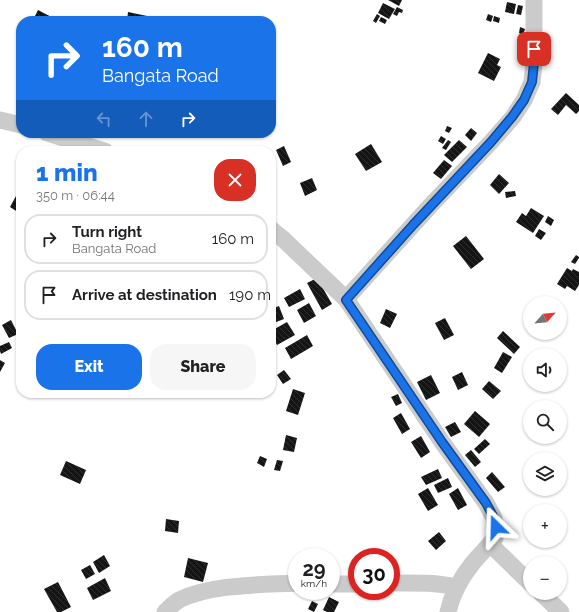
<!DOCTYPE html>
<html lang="en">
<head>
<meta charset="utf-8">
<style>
  body { margin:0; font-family:Raleway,sans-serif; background:#f6f6f6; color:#202124; height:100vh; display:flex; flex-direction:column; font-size:15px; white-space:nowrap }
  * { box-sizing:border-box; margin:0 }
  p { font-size:13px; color:#757577 }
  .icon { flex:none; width:22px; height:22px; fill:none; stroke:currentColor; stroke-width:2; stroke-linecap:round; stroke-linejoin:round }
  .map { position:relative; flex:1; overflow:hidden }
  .details { position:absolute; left:16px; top:146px; width:260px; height:252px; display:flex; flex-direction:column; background:#fff; border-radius:16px; box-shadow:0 1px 3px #0004 }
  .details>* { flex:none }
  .top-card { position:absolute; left:16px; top:16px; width:260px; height:122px; border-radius:16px; box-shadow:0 1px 3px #0004; background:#1a73e8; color:#fff; overflow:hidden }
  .needle { width:26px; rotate:63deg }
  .buttons { position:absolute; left:523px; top:296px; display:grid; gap:8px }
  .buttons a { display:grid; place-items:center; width:44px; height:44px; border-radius:50%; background:#fff; box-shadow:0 1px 3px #0004; font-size:20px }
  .speed { position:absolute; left:288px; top:548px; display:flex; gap:8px; font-size:20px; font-weight:700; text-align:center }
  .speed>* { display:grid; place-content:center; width:52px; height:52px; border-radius:50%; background:#fff; box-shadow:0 1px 3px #0004; line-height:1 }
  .speed small { font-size:10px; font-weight:400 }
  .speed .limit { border:6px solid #d22; background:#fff; color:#111 }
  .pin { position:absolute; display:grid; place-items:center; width:34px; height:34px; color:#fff; margin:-17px; border-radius:8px; box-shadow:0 2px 6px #0006 }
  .me { position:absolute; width:44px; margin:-22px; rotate:338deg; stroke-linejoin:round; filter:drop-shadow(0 0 3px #0008) }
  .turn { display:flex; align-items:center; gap:14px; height:84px; padding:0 20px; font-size:18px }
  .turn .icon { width:52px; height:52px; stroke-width:2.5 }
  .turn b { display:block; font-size:28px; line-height:34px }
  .lanes { display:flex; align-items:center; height:38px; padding:0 20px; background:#0003; justify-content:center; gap:20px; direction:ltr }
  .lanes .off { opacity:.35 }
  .round { display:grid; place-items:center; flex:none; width:42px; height:42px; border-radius:16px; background:#f6f6f6 }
  .overview { display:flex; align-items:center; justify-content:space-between; height:68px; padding:0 20px }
  h1 { font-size:24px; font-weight:800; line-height:30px; color:#1a73e8 }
  .cta { display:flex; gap:8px; margin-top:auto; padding:8px 20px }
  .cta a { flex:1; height:46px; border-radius:16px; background:#1a73e8; color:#fff; font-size:16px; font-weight:800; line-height:46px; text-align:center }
  .cta a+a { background:#f6f6f6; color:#202124 }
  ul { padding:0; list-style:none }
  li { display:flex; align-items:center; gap:12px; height:50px; margin:0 8px 6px; padding:0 12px; border:2px solid #e0e0e0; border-radius:16px }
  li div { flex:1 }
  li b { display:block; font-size:15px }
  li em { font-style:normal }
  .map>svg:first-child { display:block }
  .building { fill:url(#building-back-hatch) }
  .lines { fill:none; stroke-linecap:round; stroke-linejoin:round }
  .minor { stroke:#cbcbcb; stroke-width:17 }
  .route-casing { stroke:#114b97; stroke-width:10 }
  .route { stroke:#1a73e8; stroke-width:7 }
</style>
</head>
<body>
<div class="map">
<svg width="579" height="612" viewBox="0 0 579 612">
  <defs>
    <pattern id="building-back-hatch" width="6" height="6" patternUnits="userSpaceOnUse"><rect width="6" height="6" fill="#151515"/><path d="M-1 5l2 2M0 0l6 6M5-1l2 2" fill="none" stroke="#2f2f2f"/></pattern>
  </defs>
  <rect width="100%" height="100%" fill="#fff"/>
  <g class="building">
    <path d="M388,0H402L399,6Z"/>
    <path d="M507,2L516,4L514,14L505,12Z"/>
    <path d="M383,3L395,9L389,19L378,13Z"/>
    <path d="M518,5L523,6L521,15L516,14Z"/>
    <path d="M397,7L403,10L402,13L399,12L397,16L393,14Z"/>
    <path d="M38,10L59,21H40L34,18Z"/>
    <path d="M128,12L147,16L146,21H127Z"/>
    <path d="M377,14L380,16L376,23L373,21Z"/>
    <path d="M488,14L493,16L491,22L486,20Z"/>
    <path d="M494,16L500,18L499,23L493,21Z"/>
    <path d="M381,17L387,20L385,24L379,21Z"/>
    <path d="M520,27L525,29L523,35L519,33Z"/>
    <path d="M488,53L500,59L497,65L501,67L494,81L478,73Z"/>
    <path d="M566,93L579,105V111L576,114L566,105L558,115L551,109Z"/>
    <path d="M447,126L452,128L449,133L445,131Z"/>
    <path d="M471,128L477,133L471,141L465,135Z"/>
    <path d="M441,136L446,139L443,144L438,141Z"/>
    <path d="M448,140L451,142L446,150L442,148Z"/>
    <path d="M459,140L467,147L452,162L444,155Z"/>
    <path d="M371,144L382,162L366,171L355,154Z"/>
    <path d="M284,146L291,162L283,166L276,150Z"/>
    <path d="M444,160L452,166L441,179L433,173Z"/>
    <path d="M499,174L509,183L499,194L490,185Z"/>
    <path d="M312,178L317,190L305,196L300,183Z"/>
    <path d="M515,191L516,196L506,198L505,192Z"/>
    <path d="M16,196L21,198V214L10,207Z"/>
    <path d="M531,208L544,216L533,233L516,222L522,213L526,216Z"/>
    <path d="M548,216L554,220L551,226L545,222Z"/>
    <path d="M539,229L546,233L541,240L535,236Z"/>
    <path d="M466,236L484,259L471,269L453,246Z"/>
    <path d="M576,255L579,257V258L575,264L571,262Z"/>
    <path d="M567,268L572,271L573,269L579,272V285L575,291L567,286L565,289L557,284Z"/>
    <path d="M317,278L332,304L322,310L307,283Z"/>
    <path d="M300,289L305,299L289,307L284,298Z"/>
    <path d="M309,303L316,316L304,323L297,310Z"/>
    <path d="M279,306L284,319L271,324V309Z"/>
    <path d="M386,309L397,314L390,328L380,323Z"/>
    <path d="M445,318L454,335L444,340L435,323Z"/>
    <path d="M11,320L18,334L9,338L2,325Z"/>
    <path d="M287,322L295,335L277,345L271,335V331Z"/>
    <path d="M503,331L520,347L514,354L497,338Z"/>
    <path d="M307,335L313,346L291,359L285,348Z"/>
    <path d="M9,342L12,348L1,354L0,351V346Z"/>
    <path d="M503,352L512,357L502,373L494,368Z"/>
    <path d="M0,360L5,363L0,372Z"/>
    <path d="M284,370L291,379L283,384L277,375Z"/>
    <path d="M462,372L468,385L458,390L452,377Z"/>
    <path d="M431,375L440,393L426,400L417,382Z"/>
    <path d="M489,381L501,391L493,399L482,389Z"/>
    <path d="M293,389L305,393L298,415L286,411Z"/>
    <path d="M398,394L402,403L396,406L391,397Z"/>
    <path d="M475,411L490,424L479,437L464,424Z"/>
    <path d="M401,413L410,429L402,434L393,418Z"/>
    <path d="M455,422L461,432L451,437L445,427Z"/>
    <path d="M286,435L297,438L294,452L283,450Z"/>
    <path d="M421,436L430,452L421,458L411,442Z"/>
    <path d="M485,439L490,444L479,454L474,449Z"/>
    <path d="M471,450L481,462L475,467L465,455Z"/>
    <path d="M260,456L267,459L264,467L257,463Z"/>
    <path d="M277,460L283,461L280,471L274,470Z"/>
    <path d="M66,461L86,470L80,484L60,475Z"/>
    <path d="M438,469L442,478L426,485L421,477Z"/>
    <path d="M492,472L505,487L498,492L486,478Z"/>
    <path d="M448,478L452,487L438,493L434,485Z"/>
    <path d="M428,488L438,505L428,511L418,494Z"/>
    <path d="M458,488L467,505L458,510L449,494Z"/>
    <path d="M166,519L179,521L178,533L165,531Z"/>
    <path d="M439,532L446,541L436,550L428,541Z"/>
    <path d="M104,555L110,566L99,573L93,562Z"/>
    <path d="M188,558L208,563L203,582L184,577Z"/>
    <path d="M90,565L95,574L86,579L81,570Z"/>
    <path d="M105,578L111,591L93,600L87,588Z"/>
    <path d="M58,582L71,607L61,612H57L44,589Z"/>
    <path d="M329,597L339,602L334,612H327L323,610Z"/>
    <path d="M312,601L318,604L314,612L308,609Z"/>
  </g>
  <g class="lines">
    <g class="minor">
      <path d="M0,120L21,125"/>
      <path d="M47,133L105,151"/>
      <path d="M271,229L282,238L346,299L442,442L486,503L494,518L496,527V533L495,538C488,547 479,555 472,564C460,579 452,594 448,612"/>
      <path d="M346,299L431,205L491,142L513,117L524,100L532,82L534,63V0"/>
      <path d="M490,544L530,583"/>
      <path d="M391,583C413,583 434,582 456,587"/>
      <path d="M331,584H357"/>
      <path d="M541,593L561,612"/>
      <path d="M165,612C169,608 174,603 179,600C211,584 262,585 297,583"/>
    </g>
  </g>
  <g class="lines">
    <g class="route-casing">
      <path id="route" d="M496,527L494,518L486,503L442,442L346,300L413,225L491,142L512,117L524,100L532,82L534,63V49"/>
    </g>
    <use href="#route" class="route"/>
  </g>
</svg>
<div class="buttons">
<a><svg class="needle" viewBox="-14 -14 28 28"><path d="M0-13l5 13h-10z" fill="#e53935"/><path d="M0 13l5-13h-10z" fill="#757577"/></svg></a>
<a><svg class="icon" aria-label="sound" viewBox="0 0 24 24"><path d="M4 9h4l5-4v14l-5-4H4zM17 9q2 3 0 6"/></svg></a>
<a><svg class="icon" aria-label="search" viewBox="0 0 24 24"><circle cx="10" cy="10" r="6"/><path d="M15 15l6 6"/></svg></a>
<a><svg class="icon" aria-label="layers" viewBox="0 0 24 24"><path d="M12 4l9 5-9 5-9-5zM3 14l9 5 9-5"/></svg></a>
<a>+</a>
<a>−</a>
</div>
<div class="speed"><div>29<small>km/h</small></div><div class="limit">30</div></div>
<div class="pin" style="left:534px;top:49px;background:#d93025"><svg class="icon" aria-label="arrive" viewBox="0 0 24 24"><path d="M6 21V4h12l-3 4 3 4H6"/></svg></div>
<svg class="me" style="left:496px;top:527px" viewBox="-20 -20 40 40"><path d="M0-17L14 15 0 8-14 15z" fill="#1a73e8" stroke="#fff" stroke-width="4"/></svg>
<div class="top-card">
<div class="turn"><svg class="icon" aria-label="right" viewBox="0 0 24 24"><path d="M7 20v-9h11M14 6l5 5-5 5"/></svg><div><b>160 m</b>Bangata Road</div></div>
<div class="lanes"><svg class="icon off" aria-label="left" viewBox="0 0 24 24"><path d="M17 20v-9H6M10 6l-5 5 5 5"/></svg><svg class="icon off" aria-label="ahead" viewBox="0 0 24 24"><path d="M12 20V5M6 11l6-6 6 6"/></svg><svg class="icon" aria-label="right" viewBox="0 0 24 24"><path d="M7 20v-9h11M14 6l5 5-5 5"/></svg></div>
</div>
<section class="details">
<div class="overview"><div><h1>1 min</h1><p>350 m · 06:44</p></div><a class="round" style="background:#d93025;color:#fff"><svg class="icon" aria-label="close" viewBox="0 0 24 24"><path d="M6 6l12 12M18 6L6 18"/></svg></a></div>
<ul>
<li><svg class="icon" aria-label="right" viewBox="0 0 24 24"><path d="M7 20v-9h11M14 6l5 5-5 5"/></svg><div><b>Turn right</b><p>Bangata Road</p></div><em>160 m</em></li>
<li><svg class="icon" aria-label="arrive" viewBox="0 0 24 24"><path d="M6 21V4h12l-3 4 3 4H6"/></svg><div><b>Arrive at destination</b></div><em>190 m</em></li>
</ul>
<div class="cta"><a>Exit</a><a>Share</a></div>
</section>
</div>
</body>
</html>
